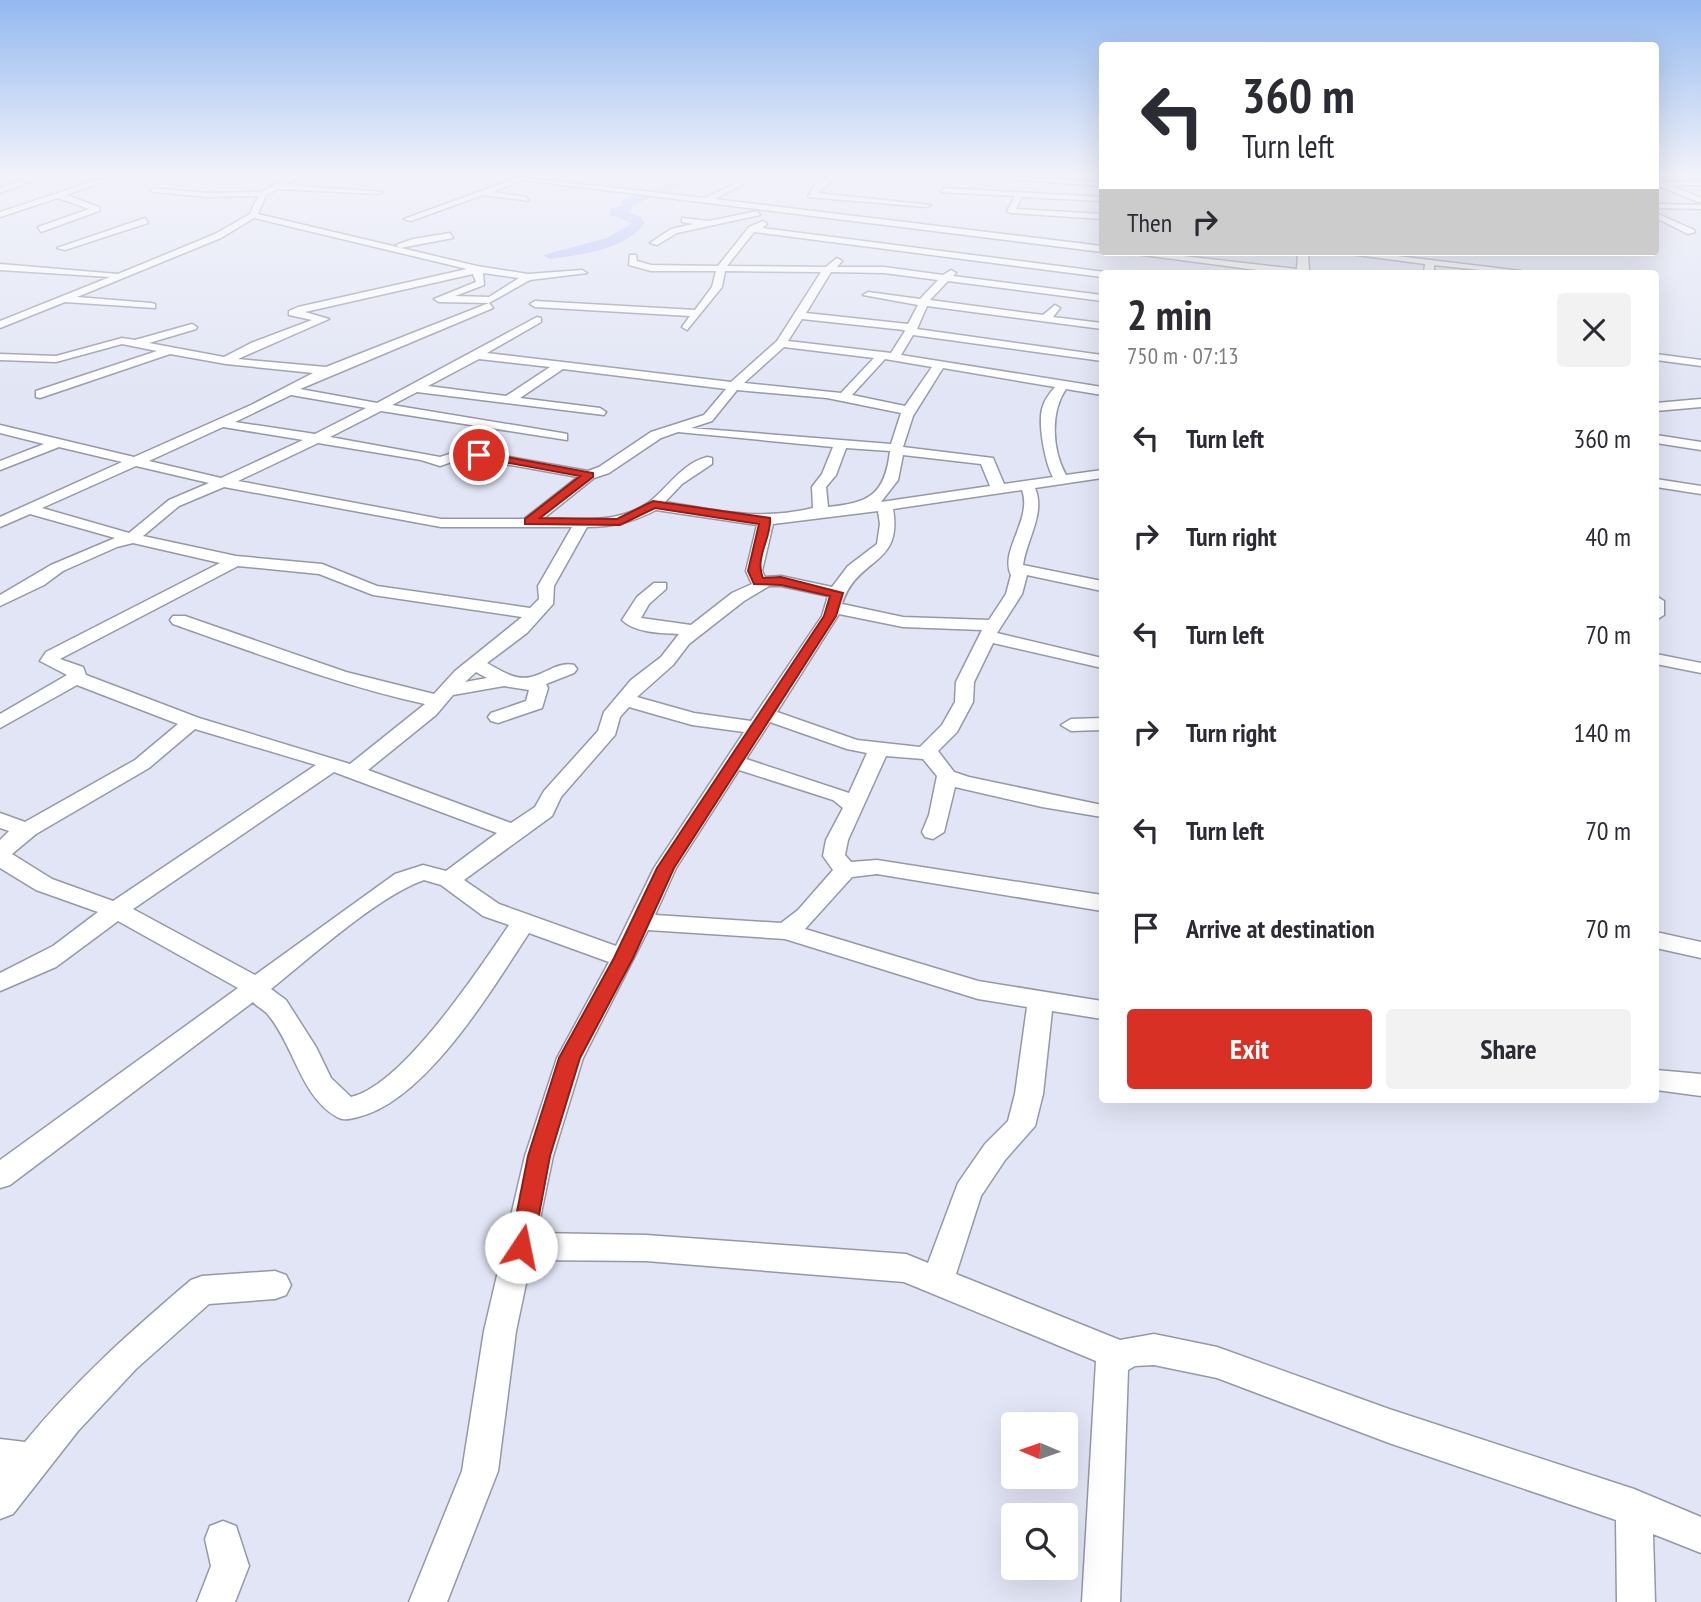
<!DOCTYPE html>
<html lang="en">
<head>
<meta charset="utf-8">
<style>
  body { margin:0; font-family:"PT Sans Narrow",sans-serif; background:#f2f2f3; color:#2b2b33; height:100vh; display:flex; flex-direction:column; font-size:26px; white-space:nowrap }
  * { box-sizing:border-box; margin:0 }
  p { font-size:23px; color:#7c7c81 }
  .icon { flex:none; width:38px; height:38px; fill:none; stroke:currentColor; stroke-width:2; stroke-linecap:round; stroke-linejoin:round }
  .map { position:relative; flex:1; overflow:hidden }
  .panel { position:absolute; left:1099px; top:270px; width:560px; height:833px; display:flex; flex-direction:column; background:#fff; border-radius:7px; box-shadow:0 7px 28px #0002 }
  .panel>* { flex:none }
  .guide { position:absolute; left:1099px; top:42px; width:560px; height:214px; border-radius:7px; box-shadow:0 7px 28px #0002; background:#fff; color:#2b2b33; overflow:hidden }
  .needle { width:46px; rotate:272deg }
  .controls { position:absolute; left:1001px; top:1412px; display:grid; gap:14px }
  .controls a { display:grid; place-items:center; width:77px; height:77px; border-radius:7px; background:#fff; box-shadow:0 7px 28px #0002; font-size:35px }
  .pin { position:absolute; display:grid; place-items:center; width:60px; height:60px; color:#fff; margin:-30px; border:4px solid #fff; border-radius:50%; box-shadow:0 2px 7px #0007 }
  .me { position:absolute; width:77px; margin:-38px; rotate:11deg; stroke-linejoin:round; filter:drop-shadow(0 0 5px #0008) }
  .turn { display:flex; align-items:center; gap:24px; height:147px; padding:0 28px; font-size:32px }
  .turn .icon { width:91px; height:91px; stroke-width:2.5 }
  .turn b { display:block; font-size:49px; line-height:60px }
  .then { display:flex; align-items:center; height:66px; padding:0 28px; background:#0003; gap:14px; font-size:26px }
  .round { display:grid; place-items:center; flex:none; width:74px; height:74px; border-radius:7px; background:#f2f2f3 }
  .head { display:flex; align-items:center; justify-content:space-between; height:119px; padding:0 28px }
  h1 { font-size:42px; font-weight:700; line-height:52px }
  .cta { display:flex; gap:14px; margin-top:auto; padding:14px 28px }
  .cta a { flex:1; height:80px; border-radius:7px; background:#d93025; color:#fff; font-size:28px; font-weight:700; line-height:80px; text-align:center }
  .cta a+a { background:#f2f2f3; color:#2b2b33 }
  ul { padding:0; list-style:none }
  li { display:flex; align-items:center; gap:21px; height:98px; padding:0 28px }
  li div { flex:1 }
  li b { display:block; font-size:26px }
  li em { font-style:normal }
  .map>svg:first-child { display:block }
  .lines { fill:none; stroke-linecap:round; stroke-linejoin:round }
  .river { fill:#b5c1fb; fill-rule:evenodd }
  .minor-casing { stroke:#9598a6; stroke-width:3 }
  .minor { fill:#fff; fill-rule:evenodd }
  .route { fill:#d93025; stroke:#8d1f18; stroke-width:2 }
</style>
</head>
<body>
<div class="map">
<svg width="1701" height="1602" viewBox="0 0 1701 1602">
  <rect width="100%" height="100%" fill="#e2e5f5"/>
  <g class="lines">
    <path class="river" d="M681,175H694L678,188L632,205L631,211L627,212L640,216L645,223C624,251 582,254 550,259L543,255L607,238L632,223L610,215V209L621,206L622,200L670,184Z"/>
    <g class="minor-casing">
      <g id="minor">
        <path d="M0,175H39L43,177L0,193V188L26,179L0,178Z"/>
        <path d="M112,175H122L66,195L99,207V211L41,232L38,227L89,209L58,198L0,217V212Z"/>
        <path d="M294,175H303L286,185L383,192L379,194L278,189L266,195L258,214L477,266L528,274L582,270L587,273L530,280L489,303L493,308L300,389L377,403L537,317L541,318V322L487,353L731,382L777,341L821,272L725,271L722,287L687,330L682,327L690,316L535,307L530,304L535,301L695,310L712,287L716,271H651L629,265L630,255H636L637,261L651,265L718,266L749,227L763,221L767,224L762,228L1105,272L1102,277L754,232L727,266L826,267L837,258L842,261L837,267H884L943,275L951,270L956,273L953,276L1102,295V301L948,281L930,300L1043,315L1055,305L1060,308L1053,317L1102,323V329L927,306L917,329L1102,355V361L913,335L901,355L1102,387V395L1066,389C1050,412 1052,450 1066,475L1102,470V478L1035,488C1046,514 1026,540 1023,565L1102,581V591L1027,575L1022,594L997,633L1102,658V668L993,643L974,682L973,702L957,732L938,751L954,772L969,777L1102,805V817L1042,807L955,787L944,832L933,839L925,837L922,832L929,815L937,776L923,759L886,756L848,840L845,855L851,862L877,860L1102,895V911L877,874L852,877L805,929L978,981L1102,1001V1019L1052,1011L1043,1094L1035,1126L1005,1160L981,1196L956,1274L1120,1340L1154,1334L1217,1347L1389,1409L1634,1489L1701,1517V1553L1653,1534L1655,1602H1617L1616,1520L1389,1443L1217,1378L1154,1365L1135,1366L1128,1370L1120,1602H1082L1096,1361L904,1282L646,1261L531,1260L516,1331L498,1471L447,1602H409L462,1471L484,1331L525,1156L557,1058L609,962L529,933C492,989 426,1101 358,1117C350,1119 344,1121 337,1117C301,1097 294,1046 269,1016C265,1010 258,1008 253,1002L10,1185L0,1188V1160L238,988L118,921L56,967L0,991V973L53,946L98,912L36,890L0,868V840L9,831L0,828V813L25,822L135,760L178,724L77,685L0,728V714L67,675L40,661L46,652L220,563L133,543L117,547L63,571L44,585L0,606V595L51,565L115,538L30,514L0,527V517L122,462L59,447L0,470V461L44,444L0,433V425L134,457L251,405L313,373L226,364L170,354L40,398L36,397V391L157,351L122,344L56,362L0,360V354L56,356L122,338L135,340L192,324L197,327L196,329L149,343L224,357L251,343L312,320L289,315V311L298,307L467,269L254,218L221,238L77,297L151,303L155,304V308L65,302L0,328V321L110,277L0,270V264L118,274L215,234L250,214L258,196L207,197L153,192L150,188L207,193L261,192ZM831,272L884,273L938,280L920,299L868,292L863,295L918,305L908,324L806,313ZM483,273L519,278L489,297L455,296L484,285ZM473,274L476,282L434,299L439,302L489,303L326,367L238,359L329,319L305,312ZM802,319L904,330L905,331L891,353L788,341ZM784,347L874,358L841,393L744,383ZM479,359L550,367L506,396L428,386ZM885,359L932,367L905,406L852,395ZM943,368L1055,387C1050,393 1045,399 1043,406C1037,421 1045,463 1053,477L1004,484L993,458L903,447L913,416ZM563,369L726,389L704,415L651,432L599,467L588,471L465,449L440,457L330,437L381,411L567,440V434L562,433L392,405L417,392L604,415L606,412L600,408L520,398ZM737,390L827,398L901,413L891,444L691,428L712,421ZM291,395L366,408L315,434L235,422ZM223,427L303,440L221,478L149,461ZM678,432L833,447L822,474L812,487L813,508C758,521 720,511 665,502L682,484L712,464V458L707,457C681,464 668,488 648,503C617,524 578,519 543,519L594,478L609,473L661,438ZM318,443L421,460L440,466L466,457L578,477L524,519H441L238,481ZM846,448L890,451C885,495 869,503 828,507L826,487L836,475ZM903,455L981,464L990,486L881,502L898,480ZM136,466L209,483L169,500L129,533L42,508ZM224,487L441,527H572L538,586L539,599L530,608L377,586L322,564L236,556L143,536L179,506ZM1022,490C1033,519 999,551 1011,575L1006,594L989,620L903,617L842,604C857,556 903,567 893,509ZM656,510L757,525L746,571L752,584L732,593L691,625L641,618L649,604L666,589V583H654L637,597L622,620C635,633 661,633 679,634L661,657L631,680L604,712L598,731L544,791L535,807L511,823L368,770L436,715L453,695L504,686L529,690L526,701L491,713L488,717L491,721L498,723L542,708L548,688L546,684L574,673L577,669L574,665C559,661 545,674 531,677C515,681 500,670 487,663L527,633L553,604L554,586L587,527C613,527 633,522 656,510ZM878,511L880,524L877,544L848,566L832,587L781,576L765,577L762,571L773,524ZM238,566L319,574L373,595L522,617L455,671L434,694L346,672L185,616H173L170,620L173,624C256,653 339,685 425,704L350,764L199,718L86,675L83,667L60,659ZM769,586H781L828,596L822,616L751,721L694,713L637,697L673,665L689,644L744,601ZM839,614L903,627L982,630L956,682L955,702L942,725L920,747L857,740L777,712ZM476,672L487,678L465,682ZM629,707L692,725L744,732L654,868L616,946L499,904L464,880L552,816L561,797L615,735L620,717ZM770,722L847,749L867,753L849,793L746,759ZM195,729L316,765L113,901L52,879L12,854L36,834L149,768ZM739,770L833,800L843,808L826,840L823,856L833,870L798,910L781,923L655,915L676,868ZM334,772L497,833L446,871L423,865L395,874L255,975L133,909ZM424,880L441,885L483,916L509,925C479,969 403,1085 351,1097L331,1078L316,1047L286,1000L271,989C311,957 378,896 424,880ZM648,930L785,939L978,999L1027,1007L1015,1094L1008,1121L985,1144L958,1183L928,1263L906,1254L646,1235L537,1233L553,1156L583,1058Z"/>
        <path d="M335,175H398L381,179Z"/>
        <path d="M498,175L705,198L753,175H761L715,199L1102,246V252L524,180L492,192L526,197L529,201L483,195L411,221L404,219L514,179Z"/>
        <path d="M831,175H840L817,193L931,205L927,207L808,197L816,183Z"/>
        <path d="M944,175H966L967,176L963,178Z"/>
        <path d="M977,175L1102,182V186L981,177Z"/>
        <path d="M1656,180L1664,182L1701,181V185H1670L1701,198V203L1656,185Z"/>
        <path d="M944,188L1102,197V201L1022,197L1016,209L1102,214V219L1011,213L1007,211L1015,196L941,192Z"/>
        <path d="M1656,204L1701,205V209L1656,208Z"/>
        <path d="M757,211L760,215L677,233L657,245L650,243L671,229L693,224L682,222V218L709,221Z"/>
        <path d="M1656,213L1694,230L1695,232L1688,234L1656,218Z"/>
        <path d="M145,218L148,223L65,250L57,248Z"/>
        <path d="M450,233L453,238L400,248L396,245L413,239Z"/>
        <path d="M1120,252H1148L1297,269L1298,252H1308L1309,273H1280Z"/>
        <path d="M1334,252H1364L1521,271L1508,273L1434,265V273H1424L1425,264Z"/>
        <path d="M1656,354L1701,360V366L1656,360Z"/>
        <path d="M1701,399V407L1656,411V403Z"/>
        <path d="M1656,435L1701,442V450L1656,443Z"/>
        <path d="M1656,479L1701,486V494L1656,487Z"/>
        <path d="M1656,596L1664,601V615L1656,620Z"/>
        <path d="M1656,654L1701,663V673L1656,664Z"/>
        <path d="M1102,718V730L1071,731L1061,725L1071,719Z"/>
        <path d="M1656,932L1701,942V958L1656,948Z"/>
        <path d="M1656,1070L1701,1074V1096L1656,1090Z"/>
        <path d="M275,1271L286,1275L291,1285L286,1295L275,1299L209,1304L136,1369L78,1431L13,1514L0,1519V1439L25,1442C75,1381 131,1331 191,1280L202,1276Z"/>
        <path d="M223,1521L236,1526L249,1566L235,1602H197L211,1566L205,1539L210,1526Z"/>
      </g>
    </g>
    <use href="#minor" class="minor"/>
  </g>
  <linearGradient id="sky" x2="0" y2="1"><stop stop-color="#93b9f0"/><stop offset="0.44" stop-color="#f2f3fa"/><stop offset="1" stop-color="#f2f3fa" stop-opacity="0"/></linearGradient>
  <rect width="1701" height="399" fill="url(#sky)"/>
  <path class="route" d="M479,452L593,473V477L540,518L617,519L653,501L770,518C772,537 754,558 763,578L781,577L843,593L836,616L674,868L633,958L580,1058L550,1156L533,1247L530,1254L521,1257L513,1254L510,1247L528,1156L559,1058L614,958L657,868L824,616L830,596L781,585L754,584L748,571L759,524L655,508L620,525L525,524V519L580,476L476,457V453Z"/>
</svg>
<div class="controls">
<a><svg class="needle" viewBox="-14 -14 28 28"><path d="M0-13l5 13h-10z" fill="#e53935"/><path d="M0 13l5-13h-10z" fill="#7c7c81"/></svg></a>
<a><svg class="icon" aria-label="search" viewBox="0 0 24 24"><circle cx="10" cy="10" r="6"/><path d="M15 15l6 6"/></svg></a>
</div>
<div class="pin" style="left:479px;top:455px;background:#d93025"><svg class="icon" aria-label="arrive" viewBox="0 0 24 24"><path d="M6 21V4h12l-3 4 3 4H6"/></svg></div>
<svg class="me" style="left:521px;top:1247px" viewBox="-20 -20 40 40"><circle r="19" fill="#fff"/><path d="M0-13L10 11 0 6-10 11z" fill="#d93025"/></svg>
<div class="guide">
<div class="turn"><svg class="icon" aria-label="left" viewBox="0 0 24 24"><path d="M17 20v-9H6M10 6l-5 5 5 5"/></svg><div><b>360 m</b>Turn left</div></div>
<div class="then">Then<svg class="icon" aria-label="right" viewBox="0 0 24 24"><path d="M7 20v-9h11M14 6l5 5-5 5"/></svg></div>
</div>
<section class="panel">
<div class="head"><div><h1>2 min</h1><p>750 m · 07:13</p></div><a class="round"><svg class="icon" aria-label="close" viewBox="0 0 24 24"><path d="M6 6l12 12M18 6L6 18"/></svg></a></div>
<ul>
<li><svg class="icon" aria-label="left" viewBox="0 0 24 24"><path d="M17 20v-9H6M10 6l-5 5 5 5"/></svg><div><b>Turn left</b></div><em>360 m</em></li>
<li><svg class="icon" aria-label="right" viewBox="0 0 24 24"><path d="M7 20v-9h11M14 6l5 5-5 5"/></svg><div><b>Turn right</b></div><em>40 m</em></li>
<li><svg class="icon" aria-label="left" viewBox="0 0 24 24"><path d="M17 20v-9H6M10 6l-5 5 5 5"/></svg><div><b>Turn left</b></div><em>70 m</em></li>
<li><svg class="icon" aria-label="right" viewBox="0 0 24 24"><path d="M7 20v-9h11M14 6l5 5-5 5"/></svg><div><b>Turn right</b></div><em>140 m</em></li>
<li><svg class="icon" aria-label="left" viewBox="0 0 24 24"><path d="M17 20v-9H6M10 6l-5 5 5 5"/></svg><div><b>Turn left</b></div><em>70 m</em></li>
<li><svg class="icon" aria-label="arrive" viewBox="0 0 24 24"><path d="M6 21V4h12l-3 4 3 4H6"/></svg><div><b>Arrive at destination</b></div><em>70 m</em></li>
</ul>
<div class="cta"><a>Exit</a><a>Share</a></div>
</section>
</div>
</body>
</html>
